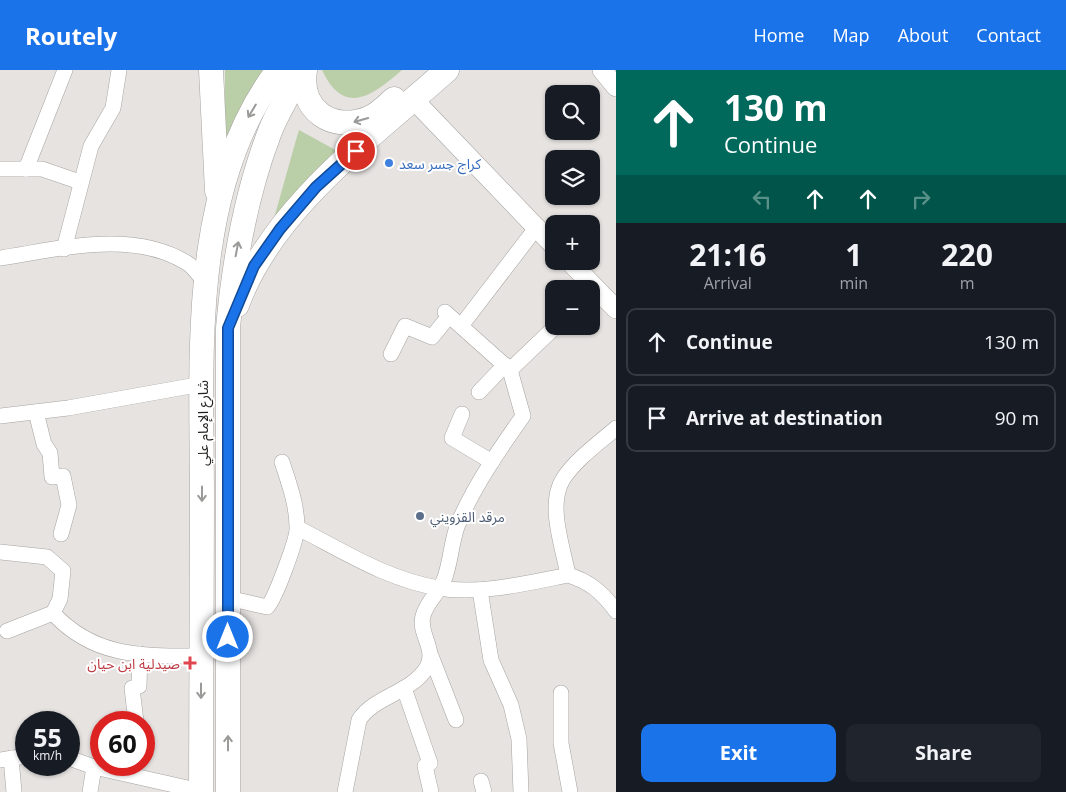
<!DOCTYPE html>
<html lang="en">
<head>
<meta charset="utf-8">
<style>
  body { margin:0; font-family:"Open Sans","Noto Sans Arabic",sans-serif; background:#20242c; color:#f1f3f6; height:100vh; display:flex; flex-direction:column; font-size:19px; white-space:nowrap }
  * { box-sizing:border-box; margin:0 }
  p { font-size:16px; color:#9ea1a6 }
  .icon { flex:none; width:28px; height:28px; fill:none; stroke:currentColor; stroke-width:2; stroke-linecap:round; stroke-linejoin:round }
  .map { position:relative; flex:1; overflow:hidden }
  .panel { display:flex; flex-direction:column; background:#171b24; width:450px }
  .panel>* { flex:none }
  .top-card { background:#00695c; color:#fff; overflow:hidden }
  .buttons { position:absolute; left:545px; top:15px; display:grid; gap:10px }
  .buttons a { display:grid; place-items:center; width:55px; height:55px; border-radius:10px; background:#171b24; box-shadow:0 1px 4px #0004; font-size:25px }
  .speed { position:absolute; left:15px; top:641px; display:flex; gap:10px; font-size:25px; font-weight:700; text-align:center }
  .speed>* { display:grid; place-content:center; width:65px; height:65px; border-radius:50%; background:#171b24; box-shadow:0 1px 4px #0004; line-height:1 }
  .speed small { font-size:12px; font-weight:400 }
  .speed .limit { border:8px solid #d22; background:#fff; color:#111 }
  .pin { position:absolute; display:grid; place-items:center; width:42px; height:42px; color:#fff; margin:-21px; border:2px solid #fff; border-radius:50%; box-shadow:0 1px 5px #0007 }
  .me { position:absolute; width:55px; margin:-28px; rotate:0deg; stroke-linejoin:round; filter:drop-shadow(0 0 4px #0008) }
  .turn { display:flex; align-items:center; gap:18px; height:105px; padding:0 25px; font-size:22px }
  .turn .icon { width:65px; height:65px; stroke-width:2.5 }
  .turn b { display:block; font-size:35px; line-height:42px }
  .lanes { display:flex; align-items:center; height:48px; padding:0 25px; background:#0003; justify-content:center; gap:25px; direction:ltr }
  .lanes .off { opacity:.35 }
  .eta { display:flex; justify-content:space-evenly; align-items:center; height:85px; text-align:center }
  .eta b { font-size:30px; font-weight:700; line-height:35px }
  .button { display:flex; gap:10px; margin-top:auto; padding:10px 25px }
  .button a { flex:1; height:58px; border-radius:10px; background:#1a73e8; color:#fff; font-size:20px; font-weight:700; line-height:58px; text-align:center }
  .button a+a { background:#20242c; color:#f1f3f6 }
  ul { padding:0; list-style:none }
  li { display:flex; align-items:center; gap:15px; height:68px; margin:0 10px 8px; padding:0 15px; border:2px solid #363941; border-radius:10px }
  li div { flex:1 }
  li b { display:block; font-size:19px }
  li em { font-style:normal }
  header { display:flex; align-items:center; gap:30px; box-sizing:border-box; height:70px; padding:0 25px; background:#1a73e8; color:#fff }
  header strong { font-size:24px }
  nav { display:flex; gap:28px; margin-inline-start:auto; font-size:18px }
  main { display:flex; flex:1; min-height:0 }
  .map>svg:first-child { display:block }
  .green { fill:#bacea7 }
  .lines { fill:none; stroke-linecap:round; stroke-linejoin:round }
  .minor-casing { stroke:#a6a3a1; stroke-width:16 }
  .tertiary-casing { stroke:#a6a3a1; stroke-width:20 }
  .primary-casing { stroke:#a6a3a1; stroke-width:25 }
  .minor { stroke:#fff; stroke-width:15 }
  .tertiary { stroke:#fff; stroke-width:19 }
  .primary { stroke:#fff; stroke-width:24 }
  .oneway { stroke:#9a9a99 }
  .route-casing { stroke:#114b97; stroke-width:12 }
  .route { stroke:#1a73e8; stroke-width:9 }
  .shop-dot { fill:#3f7fe0; stroke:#fff; stroke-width:2 }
  .service-dot { fill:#5c6f8a; stroke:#fff; stroke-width:2 }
  .health-dot { fill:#e0444e; stroke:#fff; stroke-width:2 }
  .labels { text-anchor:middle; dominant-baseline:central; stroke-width:4; stroke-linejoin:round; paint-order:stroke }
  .shop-label { font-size:14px; fill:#366cbe; stroke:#fff; text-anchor:start }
  .street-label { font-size:14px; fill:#1f1e1d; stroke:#fff }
  .service-label { font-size:14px; fill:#4e5e75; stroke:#fff; text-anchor:start }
  .health-label { font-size:14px; fill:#be3a42; stroke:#fff; text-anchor:end }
</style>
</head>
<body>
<header>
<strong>Routely</strong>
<nav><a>Home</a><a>Map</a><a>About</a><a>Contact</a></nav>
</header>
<main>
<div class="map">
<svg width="616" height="722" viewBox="0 0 616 722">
  <rect width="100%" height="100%" fill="#e6e3e1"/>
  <g class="green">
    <path d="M225,0H267L225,81Z"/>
    <path d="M322,0H402C372,26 344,47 322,0Z"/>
    <path d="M299,60L339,82L271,159L296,70Z"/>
  </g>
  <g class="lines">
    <g class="minor-casing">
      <g id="minor">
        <path d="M0,99H42L80,112"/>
        <path d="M26,99L65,0"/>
        <path d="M64,179L91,76L113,38L119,0"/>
        <path d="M0,188C60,179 133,159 187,193C194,197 199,206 205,212"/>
        <path d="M461,256L536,158"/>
        <path d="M391,284L405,256L432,267L449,246"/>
        <path d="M510,300L556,256"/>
        <path d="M479,322L505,295"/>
        <path d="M36,342L44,374L50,383L52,407L63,406L69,435L61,464"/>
        <path d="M462,344L452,368L492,392"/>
        <path d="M0,346L68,338L202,314"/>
        <path d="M298,458C343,481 388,510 439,518C479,525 528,513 568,505C589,511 603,523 616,541"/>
        <path d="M0,482L47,487L63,501L60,529L53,543L7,561"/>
        <path d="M568,505C563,477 547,435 563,409C576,389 599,373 616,358"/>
        <path d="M480,520L491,590L511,635L519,669L521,722"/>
        <path d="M228,528L267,537C275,530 298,467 297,457C297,435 289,413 282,392"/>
        <path d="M53,543C94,588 144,586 201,586"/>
        <path d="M431,586L456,650"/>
        <path d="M404,618L430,693L425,696L431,722"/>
        <path d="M561,623V673L570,722"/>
        <path d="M136,652L132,618L139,616L140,584"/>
        <path d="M11,688L14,722"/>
        <path d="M69,688L94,697L201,721"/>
        <path d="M0,690L26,686"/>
        <path d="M481,711L484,722"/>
        <path d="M90,722L94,697"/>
        <path d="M345,722L359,650C374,626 412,623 427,597C437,579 418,564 423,546C427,531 439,523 444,510C451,492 451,472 458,454C474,416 499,380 523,346L510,300L445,242"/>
      </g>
    </g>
    <g class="tertiary-casing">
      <g id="tertiary">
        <path d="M602,0L616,17"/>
        <path d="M414,30L554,176"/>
        <path d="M569,191L616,239"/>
      </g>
    </g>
    <g class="primary-casing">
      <g id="primary">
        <path d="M211,0L217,121"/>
        <path d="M305,0C299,40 332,63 369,48C379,44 386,36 394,29"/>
        <path d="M237,235C273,137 372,67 447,0"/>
        <path d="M201,722C201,625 201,528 202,431C202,290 188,119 278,0"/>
        <path d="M228,722V258C234,191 245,127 269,64C277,42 291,21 302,0"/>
      </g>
    </g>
    <use href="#minor" class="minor"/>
    <use href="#tertiary" class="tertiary"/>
    <use href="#primary" class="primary"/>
  </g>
  <defs><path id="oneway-shaft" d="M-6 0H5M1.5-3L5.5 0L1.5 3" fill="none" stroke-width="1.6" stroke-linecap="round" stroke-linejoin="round" transform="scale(1.25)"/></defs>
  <g class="oneway">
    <use href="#oneway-shaft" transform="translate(252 41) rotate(121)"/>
    <use href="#oneway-shaft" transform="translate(361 50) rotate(164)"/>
    <use href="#oneway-shaft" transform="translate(237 179) rotate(-79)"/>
    <use href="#oneway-shaft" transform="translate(202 424) rotate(90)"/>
    <use href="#oneway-shaft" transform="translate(201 621) rotate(90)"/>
    <use href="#oneway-shaft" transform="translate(228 673) rotate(-90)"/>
  </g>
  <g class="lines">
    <g class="route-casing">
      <path id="route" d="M228,567V258L254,196L280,159L316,117L356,81"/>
    </g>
    <use href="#route" class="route"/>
  </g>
  <circle class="shop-dot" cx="389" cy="93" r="5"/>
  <circle class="service-dot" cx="420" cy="446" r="5"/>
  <path class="health-dot" d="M187.5 585.5h5v5h5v5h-5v5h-5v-5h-5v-5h5z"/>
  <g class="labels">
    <g class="shop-label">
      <text x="399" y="93">كراج جسر سعد</text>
    </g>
    <g class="street-label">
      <text transform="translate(202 353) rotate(-90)">شارع الإمام علي</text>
    </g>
    <g class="service-label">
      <text x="430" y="446">مرقد القزويني</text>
    </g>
    <g class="health-label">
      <text x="180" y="593">صيدلية ابن حيان</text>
    </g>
  </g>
</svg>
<div class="buttons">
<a><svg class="icon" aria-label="search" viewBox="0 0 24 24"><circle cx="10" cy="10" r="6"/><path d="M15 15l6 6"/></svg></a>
<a><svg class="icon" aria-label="layers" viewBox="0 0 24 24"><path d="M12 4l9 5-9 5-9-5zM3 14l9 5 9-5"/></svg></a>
<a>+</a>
<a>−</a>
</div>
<div class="speed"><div>55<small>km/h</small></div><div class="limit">60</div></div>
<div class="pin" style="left:356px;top:81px;background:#d93025"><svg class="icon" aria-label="arrive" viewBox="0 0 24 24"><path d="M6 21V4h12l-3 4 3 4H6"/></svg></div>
<svg class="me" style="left:228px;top:567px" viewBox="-20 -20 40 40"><circle r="17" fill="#1a73e8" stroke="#fff" stroke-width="3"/><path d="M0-11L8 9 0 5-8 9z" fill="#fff"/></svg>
</div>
<section class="panel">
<div class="top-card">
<div class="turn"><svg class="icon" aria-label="ahead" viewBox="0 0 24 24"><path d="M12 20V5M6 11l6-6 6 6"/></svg><div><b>130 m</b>Continue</div></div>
<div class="lanes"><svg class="icon off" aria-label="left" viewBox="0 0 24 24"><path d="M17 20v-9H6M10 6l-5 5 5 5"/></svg><svg class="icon" aria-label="ahead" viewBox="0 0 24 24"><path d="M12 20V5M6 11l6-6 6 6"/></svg><svg class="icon" aria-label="ahead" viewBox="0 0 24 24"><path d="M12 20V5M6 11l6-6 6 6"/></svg><svg class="icon off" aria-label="right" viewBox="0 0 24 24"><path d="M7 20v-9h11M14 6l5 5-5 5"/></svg></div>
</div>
<div class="eta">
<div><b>21:16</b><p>Arrival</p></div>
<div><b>1</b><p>min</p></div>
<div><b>220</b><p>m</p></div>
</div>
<ul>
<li><svg class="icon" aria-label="ahead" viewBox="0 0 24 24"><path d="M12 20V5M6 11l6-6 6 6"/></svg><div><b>Continue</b></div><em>130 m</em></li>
<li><svg class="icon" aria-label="arrive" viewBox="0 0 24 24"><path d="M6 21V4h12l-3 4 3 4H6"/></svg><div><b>Arrive at destination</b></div><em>90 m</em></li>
</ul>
<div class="button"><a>Exit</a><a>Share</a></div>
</section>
</main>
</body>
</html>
